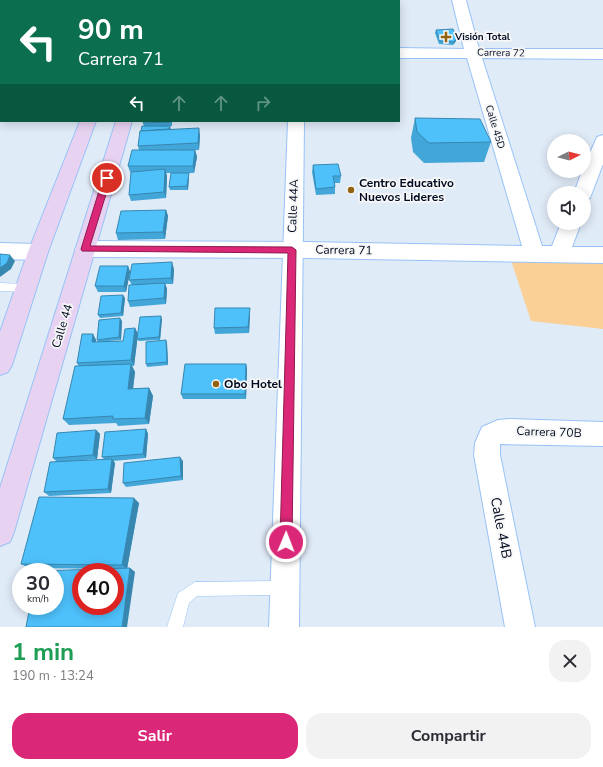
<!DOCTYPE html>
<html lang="es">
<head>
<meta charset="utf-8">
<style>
  body { margin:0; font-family:"Nunito Sans",sans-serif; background:#f2f2f3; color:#2b2b33; height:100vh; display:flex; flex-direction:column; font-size:15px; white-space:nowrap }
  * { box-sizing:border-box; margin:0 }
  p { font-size:13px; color:#7c7c81 }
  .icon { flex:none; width:22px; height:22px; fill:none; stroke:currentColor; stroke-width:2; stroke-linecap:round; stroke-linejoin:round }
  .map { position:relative; height:627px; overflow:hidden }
  .drawer { display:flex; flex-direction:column; background:#fff; flex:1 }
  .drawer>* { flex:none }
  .top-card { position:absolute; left:0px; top:0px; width:400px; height:122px; box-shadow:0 2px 10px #0003; background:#0b6e4f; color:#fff; overflow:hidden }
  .needle { width:26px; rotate:84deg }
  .buttons { position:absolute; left:547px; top:134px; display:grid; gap:8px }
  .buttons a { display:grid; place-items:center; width:44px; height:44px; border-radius:50%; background:#fff; box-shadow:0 2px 10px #0003; font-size:20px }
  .speed { position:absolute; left:12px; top:563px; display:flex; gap:8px; font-size:20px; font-weight:700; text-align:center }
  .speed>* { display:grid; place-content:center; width:52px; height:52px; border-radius:50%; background:#fff; box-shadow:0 2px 10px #0003; line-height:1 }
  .speed small { font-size:10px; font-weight:400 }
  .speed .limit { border:6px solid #d22; background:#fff; color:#111 }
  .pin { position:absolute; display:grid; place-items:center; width:34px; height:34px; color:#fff; margin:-17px; border:2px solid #fff; border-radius:50%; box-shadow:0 1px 4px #0007 }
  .me { position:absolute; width:44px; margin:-22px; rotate:1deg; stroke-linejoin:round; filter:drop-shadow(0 0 3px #0008) }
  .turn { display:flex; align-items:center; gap:14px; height:84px; padding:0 12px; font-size:18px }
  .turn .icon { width:52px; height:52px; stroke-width:2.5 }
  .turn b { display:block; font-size:28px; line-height:34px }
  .lanes { display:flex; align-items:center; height:38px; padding:0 12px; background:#0003; justify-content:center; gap:20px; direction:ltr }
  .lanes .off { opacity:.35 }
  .round { display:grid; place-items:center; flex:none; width:42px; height:42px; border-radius:16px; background:#f2f2f3 }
  .overview { display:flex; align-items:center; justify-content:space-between; height:68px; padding:0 12px }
  h1 { font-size:24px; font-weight:700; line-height:30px; color:#1e9e55 }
  .primary-button { display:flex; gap:8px; margin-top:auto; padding:8px 12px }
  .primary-button a { flex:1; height:46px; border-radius:16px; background:#db2777; color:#fff; font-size:16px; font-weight:700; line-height:46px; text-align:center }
  .primary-button a+a { background:#f2f2f3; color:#2b2b33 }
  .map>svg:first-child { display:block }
  .green { fill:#fad097 }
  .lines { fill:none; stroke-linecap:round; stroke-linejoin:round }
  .service-casing { stroke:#98c2f7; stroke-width:1 }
  .minor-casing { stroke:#98c2f7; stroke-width:2 }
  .tertiary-casing { stroke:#98c2f7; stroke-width:2 }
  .secondary-casing { stroke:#98c2f7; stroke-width:2 }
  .service { fill:#fff; fill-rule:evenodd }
  .minor { fill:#fff; fill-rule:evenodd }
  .tertiary { fill:#fff; fill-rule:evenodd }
  .secondary { fill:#e7d3f1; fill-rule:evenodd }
  .wall { fill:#43a6d8 }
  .shaded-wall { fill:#3787b0 }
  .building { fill:#4ec1fb; stroke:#3787b0; fill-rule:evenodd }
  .route { fill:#db2777; stroke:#8e194d }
  .poi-dot { fill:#936312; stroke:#f7f7f7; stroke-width:1.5 }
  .labels { text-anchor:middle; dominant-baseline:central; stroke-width:3.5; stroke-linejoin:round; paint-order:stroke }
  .far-poi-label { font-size:10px; font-weight:bold; fill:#000b22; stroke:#f7f7f7; text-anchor:start }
  .far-street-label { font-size:10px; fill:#000b22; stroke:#f7f7f7 }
  .poi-label { font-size:12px; font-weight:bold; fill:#000b22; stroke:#f7f7f7; text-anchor:start }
  .street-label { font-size:12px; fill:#000b22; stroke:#f7f7f7 }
  .near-street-label { font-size:14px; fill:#000b22; stroke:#f7f7f7 }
</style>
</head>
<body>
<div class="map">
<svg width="603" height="627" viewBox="0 0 603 627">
  <rect width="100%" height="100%" fill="#e0ebf8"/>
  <path class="green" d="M510,257L603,259V329L531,321Z"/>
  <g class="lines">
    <g class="service-casing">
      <g id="service">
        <path d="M0,283L26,284L30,285L31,288L30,291L26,292L0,291Z"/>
        <path d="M285,581L290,583L292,588L290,593L285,595L197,596L189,603L183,627H167L178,593L195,582Z"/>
      </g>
    </g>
    <g class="minor-casing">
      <g id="minor">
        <path d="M452,0H466L479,49H603V59L482,58L542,246H552L561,223H581L572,247H603V263L306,258L85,257L78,254L75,249L78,244L85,241L306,242L522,246L467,58H399V48L464,49Z"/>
        <rect x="0" y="43" width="1" height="8"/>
        <path d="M603,135V164L590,198L584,199V193H574L582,171H584V167L597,137Z"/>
        <path d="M0,243L38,244L45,246L48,252L45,258L38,260L0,259Z"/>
        <path d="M510,419L603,422V446L500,444V455L535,627H505L474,455L475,443L482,427L498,420Z"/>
      </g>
    </g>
    <g class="tertiary-casing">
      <g id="tertiary">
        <rect x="293" y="0" width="14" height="1"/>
        <path d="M288,121H304L299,627H269Z"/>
      </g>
    </g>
    <g class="secondary-casing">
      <g id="secondary">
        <rect x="124" y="0" width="14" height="1"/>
        <rect x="153" y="0" width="14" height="1"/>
        <path d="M80,121H96L48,252L12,365L8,372L0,375V332L28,252Z"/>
        <path d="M116,121H132L14,532L10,542L0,546V488Z"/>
      </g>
    </g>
    <use href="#service" class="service"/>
    <use href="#minor" class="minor"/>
    <use href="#tertiary" class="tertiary"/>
    <use href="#secondary" class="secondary"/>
  </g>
  <g class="wall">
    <path d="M436,30L457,38L456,41L453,45L439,44L435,33Z"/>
    <path d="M415,118L491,142L484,162L424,163L413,152L411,138Z"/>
    <path d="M172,121V126H167H170L171,129L200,135L199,150H195L197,157L194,173H166L167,176L166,198L131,201L129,195L131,172H130L128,166L139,150L138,146L141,131L144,126L143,123Z"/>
    <path d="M313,165L341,176L340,183H335V194L316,195L312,172Z"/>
    <path d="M189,173V176L188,190H170L169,187Z"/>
    <path d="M166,210L168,216L165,239L118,240L116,233Z"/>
    <path d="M128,266L130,272L126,292H98L95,286Z"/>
    <path d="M174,269L173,284H165L167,289L166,304L130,307L128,301L132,285L129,280Z"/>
    <path d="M125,298L123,316L100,318L98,315Z"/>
    <path d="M250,313L249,333L215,334L214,328Z"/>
    <path d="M162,319L160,340L139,341L137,339Z"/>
    <path d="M122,321L121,340L108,341H123L135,328L138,334L134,366H132L135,372L133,389L149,388L153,396L149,424L118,426L116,423L69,425L63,419L79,366L77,363L93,334L96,340V342H98L97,340Z"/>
    <path d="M166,340L167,343L168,365L147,367L146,364Z"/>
    <path d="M246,364L247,369L246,399H183L181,394Z"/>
    <path d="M146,429L148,434L146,458L113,461L115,463L111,493L49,496L44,492L57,462L53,458L96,430L100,434L97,459L62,462L104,459L102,457Z"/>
    <path d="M183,461V480L126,487L123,483Z"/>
    <path d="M139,503L127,569L130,568L135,572L122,569L29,568L21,564Z"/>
  </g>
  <g class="shaded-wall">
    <path d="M457,38L456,41L453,45L454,42Z"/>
    <path d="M199,128L200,135L199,150L198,143Z"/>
    <path d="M195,150L197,157L194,173L193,166Z"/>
    <path d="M165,169L167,176L166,198L164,192Z"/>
    <path d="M189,173V176L188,190L187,186Z"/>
    <path d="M166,210L168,216L165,239L163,232Z"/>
    <path d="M10,255L15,261L11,269L0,277V268Z"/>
    <path d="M172,262L174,269L173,284L171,278Z"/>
    <path d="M128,266L130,272L126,292L124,286Z"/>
    <path d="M165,283L167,289L166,304L164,298Z"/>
    <path d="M123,295L125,298L123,316L121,313Z"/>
    <path d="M250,308V313L249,333L248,327Z"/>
    <path d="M161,316L162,319L160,340L159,337Z"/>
    <path d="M120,318L122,321L121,340L119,337Z"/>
    <path d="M135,328L138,334L134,366L131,360Z"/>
    <path d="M93,334L96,340L95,348L92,342Z"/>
    <path d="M166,340L167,343L168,365L167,362Z"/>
    <path d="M131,364L135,372L132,396L128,389Z"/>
    <path d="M246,364L247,369L246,399L245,394Z"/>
    <path d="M149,388L153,396L149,424L145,418Z"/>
    <path d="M146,429L148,434L146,458L143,454Z"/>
    <path d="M96,430L100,434L97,459L93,455Z"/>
    <path d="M180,457L183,461V480L181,476Z"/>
    <path d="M112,459L115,463L111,493L108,489Z"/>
    <path d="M134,498L139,503L127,569L122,565Z"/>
    <path d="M130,568L135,572L127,627H122Z"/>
  </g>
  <g class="building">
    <path d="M453,29L457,38L454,42L440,41L436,30Z"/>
    <path d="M415,118L480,119L491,142L429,143L417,132Z"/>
    <path d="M144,121H171V122L143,123Z"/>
    <path d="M142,126H170L169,129L141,131Z"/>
    <path d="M199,128L198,143L138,146L140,131Z"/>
    <path d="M132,150H195L193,166H128Z"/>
    <path d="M338,164L341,176H333L335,187L316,189L313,165Z"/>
    <path d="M165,169L164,192L129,195L131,172Z"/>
    <path d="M171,173H189L187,186L169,187Z"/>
    <path d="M166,210L163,232L116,233L121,211Z"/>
    <path d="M0,254L10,255L7,263L0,268Z"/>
    <path d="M172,262L171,278L129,280L132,264Z"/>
    <path d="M100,266H128L124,286H95Z"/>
    <path d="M165,283L164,298L128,301L129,285Z"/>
    <path d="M123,295L121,313L98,315L101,296Z"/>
    <path d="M215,308H250L248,327L214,328Z"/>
    <path d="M161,316L159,337L137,339L140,317Z"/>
    <path d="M120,318L119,337L97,340L99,320Z"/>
    <path d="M135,328L131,360L77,363L82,334H93L92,342L123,341L125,329Z"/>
    <path d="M166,340L167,362L146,364V342Z"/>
    <path d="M131,364L128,389L149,388L145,418L113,419V416L63,419L75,366Z"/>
    <path d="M185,364H246L245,394H181Z"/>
    <path d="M146,429L143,454L102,457L105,432Z"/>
    <path d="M96,430L93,455L53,458L57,433Z"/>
    <path d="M180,457L181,476L123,483L124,463Z"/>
    <path d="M112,459L108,489L44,492L50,462Z"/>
    <path d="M39,497L134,498L122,565L21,564Z"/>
    <path d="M130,568L122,627H26L30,606H55V572H38V571ZM81,572H115V606H81Z"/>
  </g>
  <path class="route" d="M107,175L111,178L90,246L292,247L296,250L292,542L290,546L286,548L282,546L280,542L288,253L82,251L81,249L103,178Z"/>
  <g class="poi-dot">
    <path d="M444 31h4v4h4v4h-4v4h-4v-4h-4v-4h4z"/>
    <circle cx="351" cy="190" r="4"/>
    <circle cx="216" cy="384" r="4"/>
  </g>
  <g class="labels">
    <g class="far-poi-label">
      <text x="455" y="37">Visión Total</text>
    </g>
    <g class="far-street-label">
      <text transform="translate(501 53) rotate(1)">Carrera 72</text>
      <text transform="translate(495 127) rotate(73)">Calle 45D</text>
    </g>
    <g class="poi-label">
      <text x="359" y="183">Centro Educativo<tspan x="359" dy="14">Nuevos Lideres</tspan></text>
      <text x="224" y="384">Obo Hotel</text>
    </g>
    <g class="street-label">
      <text transform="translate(293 206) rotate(-88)">Calle 44A</text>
      <text transform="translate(344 250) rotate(1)">Carrera 71</text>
      <text transform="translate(62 326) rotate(-73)">Calle 44</text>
      <text transform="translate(549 432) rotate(2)">Carrera 70B</text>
    </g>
    <g class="near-street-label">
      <text transform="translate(501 528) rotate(79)">Calle 44B</text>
    </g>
  </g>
</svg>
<div class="buttons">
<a><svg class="needle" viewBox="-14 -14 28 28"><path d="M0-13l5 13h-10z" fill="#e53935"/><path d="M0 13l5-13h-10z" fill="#7c7c81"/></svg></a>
<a><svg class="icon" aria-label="sound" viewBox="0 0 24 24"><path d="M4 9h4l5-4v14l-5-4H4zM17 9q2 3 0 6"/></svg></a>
</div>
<div class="speed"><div>30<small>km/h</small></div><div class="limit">40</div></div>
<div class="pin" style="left:107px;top:178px;background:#d93025"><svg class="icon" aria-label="arrive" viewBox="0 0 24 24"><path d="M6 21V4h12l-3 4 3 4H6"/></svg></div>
<svg class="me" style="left:286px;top:542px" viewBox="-20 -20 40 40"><circle r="17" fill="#db2777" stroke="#fff" stroke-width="3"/><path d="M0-11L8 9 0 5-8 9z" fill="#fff"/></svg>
<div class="top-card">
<div class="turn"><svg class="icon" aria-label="left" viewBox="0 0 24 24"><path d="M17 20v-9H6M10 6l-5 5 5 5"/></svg><div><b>90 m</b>Carrera 71</div></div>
<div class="lanes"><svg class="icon" aria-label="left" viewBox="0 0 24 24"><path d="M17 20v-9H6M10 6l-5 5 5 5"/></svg><svg class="icon off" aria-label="ahead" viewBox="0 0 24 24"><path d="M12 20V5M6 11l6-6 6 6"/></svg><svg class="icon off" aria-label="ahead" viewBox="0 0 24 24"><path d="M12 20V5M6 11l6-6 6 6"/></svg><svg class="icon off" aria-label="right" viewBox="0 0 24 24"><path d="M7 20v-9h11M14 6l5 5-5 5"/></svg></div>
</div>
</div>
<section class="drawer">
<div class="overview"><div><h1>1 min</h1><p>190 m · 13:24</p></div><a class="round"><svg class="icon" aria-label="close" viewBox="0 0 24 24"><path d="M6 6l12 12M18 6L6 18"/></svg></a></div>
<div class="primary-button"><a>Salir</a><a>Compartir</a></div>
</section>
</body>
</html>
